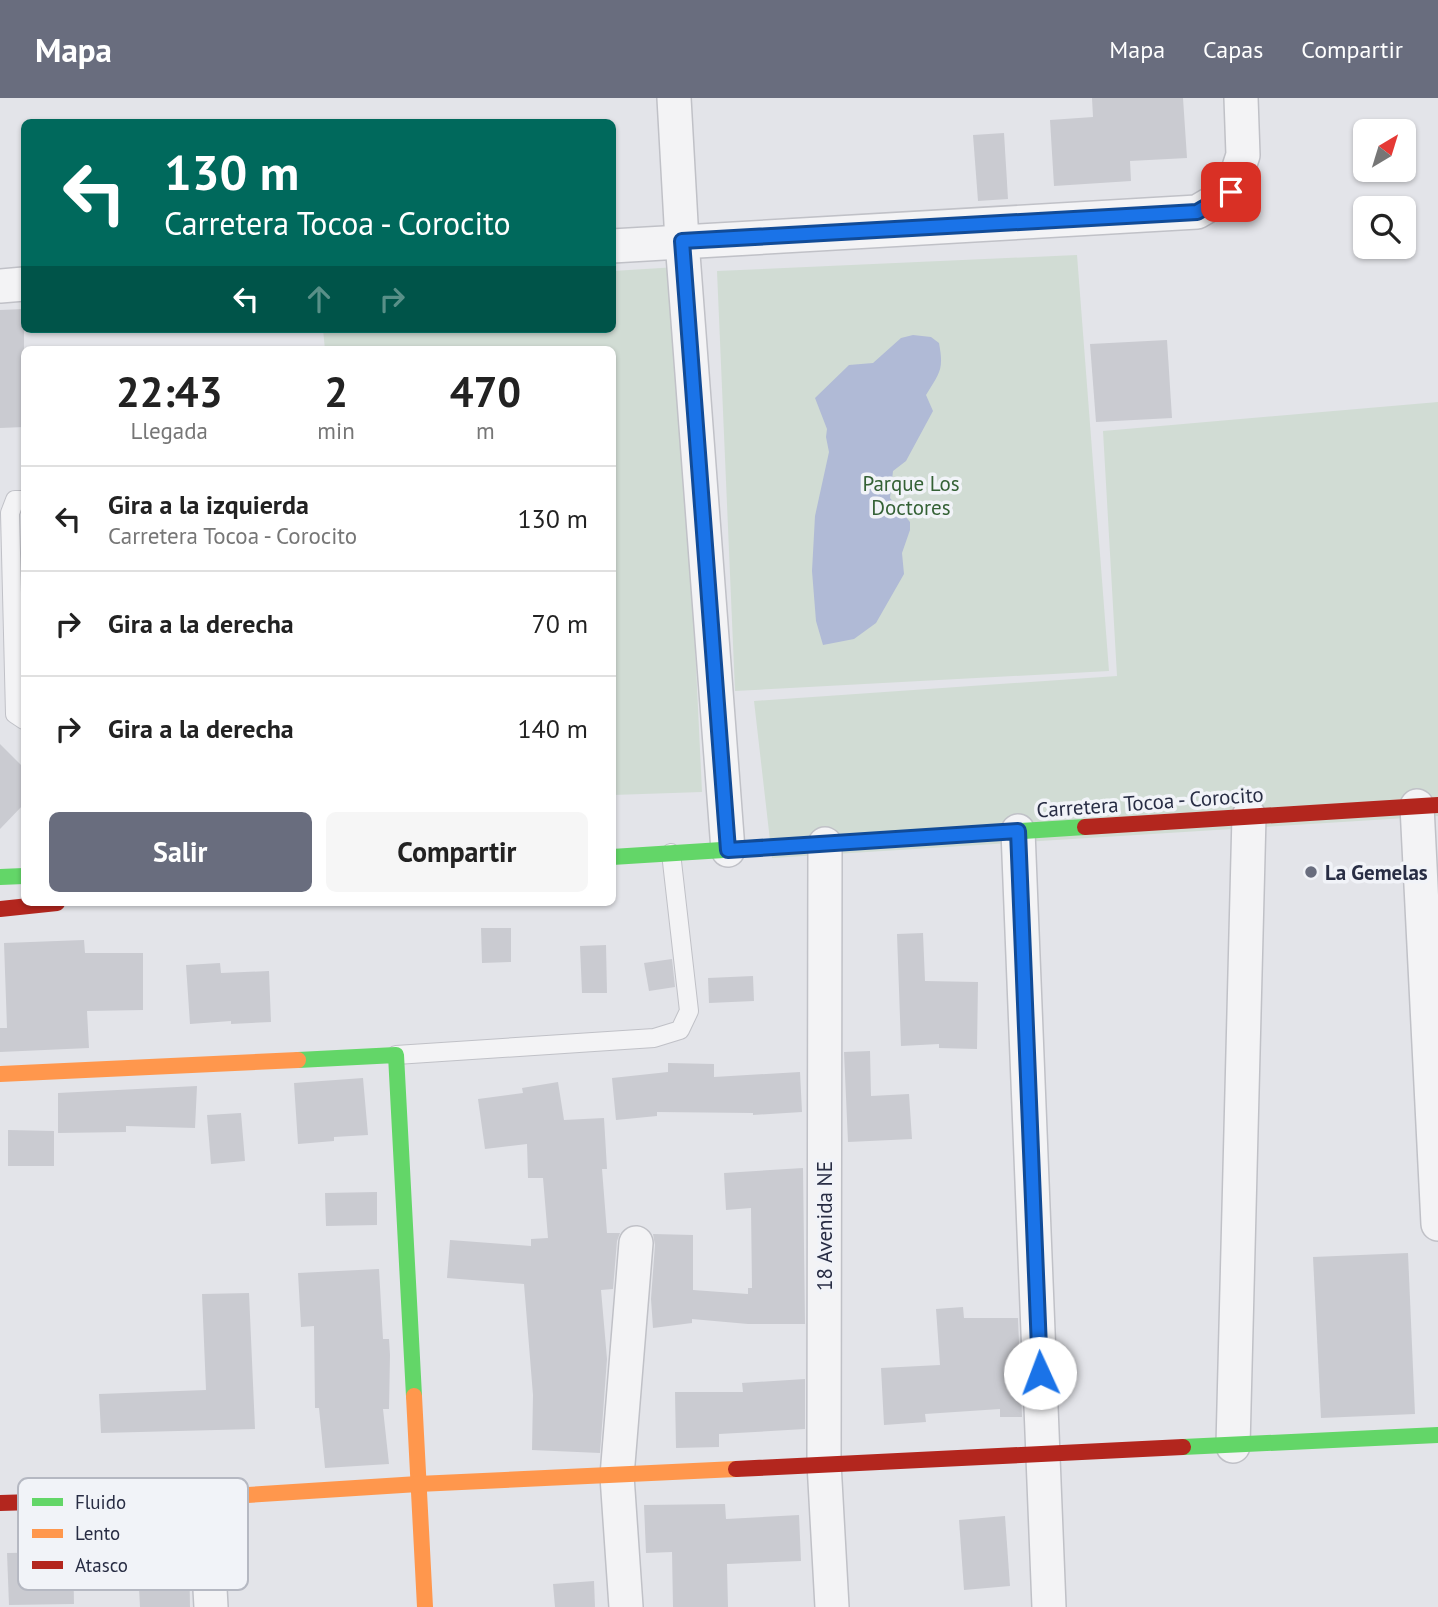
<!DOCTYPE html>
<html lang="es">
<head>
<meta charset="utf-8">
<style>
  body { margin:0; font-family:"PT Sans",sans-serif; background:#f6f6f6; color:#222; height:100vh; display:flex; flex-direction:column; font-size:26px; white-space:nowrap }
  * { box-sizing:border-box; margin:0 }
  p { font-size:23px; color:#767676 }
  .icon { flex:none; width:38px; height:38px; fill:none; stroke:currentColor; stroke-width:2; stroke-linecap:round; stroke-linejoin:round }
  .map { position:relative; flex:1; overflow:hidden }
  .side { position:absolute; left:21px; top:248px; width:595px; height:560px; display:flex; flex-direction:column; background:#fff; border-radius:10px; box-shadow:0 2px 5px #0004 }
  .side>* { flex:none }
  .hud { position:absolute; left:21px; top:21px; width:595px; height:214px; border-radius:10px; box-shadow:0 2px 5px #0004; background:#00695c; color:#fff; overflow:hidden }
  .needle { width:46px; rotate:38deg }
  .controls { position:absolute; left:1353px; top:21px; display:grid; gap:14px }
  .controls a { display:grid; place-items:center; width:63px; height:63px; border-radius:10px; background:#fff; box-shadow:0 2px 5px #0004; font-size:35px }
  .pin { position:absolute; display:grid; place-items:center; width:60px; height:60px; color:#fff; margin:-30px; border-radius:14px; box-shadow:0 4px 10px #0006 }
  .me { position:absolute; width:77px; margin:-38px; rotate:358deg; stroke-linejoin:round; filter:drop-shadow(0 0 5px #0008) }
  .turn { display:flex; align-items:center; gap:24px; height:147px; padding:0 28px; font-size:32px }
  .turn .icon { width:91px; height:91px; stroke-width:2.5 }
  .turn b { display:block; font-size:49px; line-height:60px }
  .lanes { display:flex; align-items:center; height:66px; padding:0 28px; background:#0003; justify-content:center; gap:35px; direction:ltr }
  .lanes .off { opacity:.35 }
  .eta { display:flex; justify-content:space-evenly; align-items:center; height:119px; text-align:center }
  .eta b { font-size:42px; font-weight:700; line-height:49px }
  .cta { display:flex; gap:14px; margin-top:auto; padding:14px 28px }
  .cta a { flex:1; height:80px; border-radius:10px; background:#696d7e; color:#fff; font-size:28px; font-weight:700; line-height:80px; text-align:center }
  .cta a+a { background:#f6f6f6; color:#222 }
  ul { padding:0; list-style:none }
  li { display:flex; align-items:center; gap:21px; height:105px; padding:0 28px; border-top:2px solid #e0e0e0 }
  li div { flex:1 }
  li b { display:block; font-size:26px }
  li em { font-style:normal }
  header { display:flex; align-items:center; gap:42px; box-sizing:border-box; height:98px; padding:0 35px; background:#696d7e; color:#fff }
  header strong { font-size:33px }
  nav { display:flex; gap:38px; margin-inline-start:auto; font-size:24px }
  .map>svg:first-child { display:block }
  .green { fill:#d1dcd4 }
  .water { fill:#b0bad6 }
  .building { fill:#cacbd1 }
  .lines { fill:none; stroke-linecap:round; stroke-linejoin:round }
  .lane-casing { stroke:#c0c1c7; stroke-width:20 }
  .street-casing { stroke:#c0c1c7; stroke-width:36 }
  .lane { stroke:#f3f3f5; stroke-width:18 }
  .street { stroke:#f3f3f5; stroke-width:33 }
  .fast { stroke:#63d668; stroke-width:16 }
  .slow { stroke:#ff974d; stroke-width:16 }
  .jam { stroke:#b3261e; stroke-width:16 }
  .route-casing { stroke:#114b97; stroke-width:18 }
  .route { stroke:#1a73e8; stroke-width:12 }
  .poi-dot { fill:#696d7e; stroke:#f1f3f8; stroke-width:2.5 }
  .labels { text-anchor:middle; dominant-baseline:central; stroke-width:7; stroke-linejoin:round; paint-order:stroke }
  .park-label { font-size:21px; fill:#346135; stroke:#f1f3f8 }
  .street-label { font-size:21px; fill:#282d44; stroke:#f1f3f8 }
  .poi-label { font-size:21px; font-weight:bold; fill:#282d44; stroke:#f1f3f8; text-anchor:start }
  .key { fill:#f1f3f8; stroke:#b5b8c2; stroke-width:2 }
  .key-label { font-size:19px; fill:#282d44 }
</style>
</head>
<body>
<header>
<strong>Mapa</strong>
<nav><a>Mapa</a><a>Capas</a><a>Compartir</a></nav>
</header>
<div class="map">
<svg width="1438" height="1509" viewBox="0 0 1438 1509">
  <rect width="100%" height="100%" fill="#e3e4e9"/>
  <g class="green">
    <path d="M1077,157L1109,573L735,593L717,173Z"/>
    <path d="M677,169L702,694L613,697L612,252H325L323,231H612L613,173Z"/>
    <path d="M1438,304V718L772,760L754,603L1117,578L1103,333Z"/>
  </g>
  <path class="water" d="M913,237L931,239L939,245C944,272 940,274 926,297L933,313L906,363L893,373L890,400L910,424V432L902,455L904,476L876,525L854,541L823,547L816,523L812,473L815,418L829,354L826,339L827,331L815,300L849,267L873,265L901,240Z"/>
  <g class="building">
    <path d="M1092,0H1183L1187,60L1130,63L1131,83L1054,88L1050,22L1093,19Z"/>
    <path d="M1004,35L1008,101L978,103L973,37Z"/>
    <path d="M24,211V329L0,330V212Z"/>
    <path d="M1167,242L1172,320L1096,324L1090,246Z"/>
    <path d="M0,646L24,670V706L0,731Z"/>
    <path d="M481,830H511V864L482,865Z"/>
    <path d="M923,835L925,883L978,884L977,951L939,950V946L901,948L897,836Z"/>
    <path d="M84,842L85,855H143V912L87,913L89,950L0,954V930H7L4,845Z"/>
    <path d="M606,847L607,895H582L580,848Z"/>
    <path d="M672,861L675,889L649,893L644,865Z"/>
    <path d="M220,865L221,875L269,873L271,924L231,926V923L190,926L186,867Z"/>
    <path d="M753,878L754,903L709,905L708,880Z"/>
    <path d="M870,953L871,998L909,996L912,1041L848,1044L844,954Z"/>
    <path d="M668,965L714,966V979L800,974L802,1014L753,1017V1015L657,1014V1018L616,1022L612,980L668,974Z"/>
    <path d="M363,980L368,1037L334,1039V1043L298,1046L294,985Z"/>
    <path d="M558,984L564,1022L604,1020L607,1071H602L607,1135H620L617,1143L613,1191L601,1192L607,1261L600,1355L532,1352L533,1297L524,1186L447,1180L450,1142L531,1148V1141L548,1140L543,1080H528L527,1046L485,1051L478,1001L523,995L522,990Z"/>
    <path d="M197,988L195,1030L126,1028V1034L58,1035V995Z"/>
    <path d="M241,1015L245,1063L211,1066L207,1017Z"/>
    <path d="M8,1032L54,1033V1068H8Z"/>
    <path d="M803,1070L805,1226H748L692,1221V1225L653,1230L651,1201L655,1147L653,1136L693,1137V1192L748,1196V1190H752L751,1110L726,1112L724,1075Z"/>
    <path d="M377,1094V1127L326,1128L325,1095Z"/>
    <path d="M1408,1155L1415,1316L1321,1320L1313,1159Z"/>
    <path d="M379,1171L383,1241H389L390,1257L389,1311H383L389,1366L325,1370L319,1310H315L314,1228L301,1229L298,1175Z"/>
    <path d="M249,1195L255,1331L101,1335L99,1296L206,1292L202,1196Z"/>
    <path d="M963,1209L964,1220H1018L1022,1319H1000V1311L925,1316L926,1324L884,1327L881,1270L940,1267L936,1211Z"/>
    <path d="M805,1281V1331L719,1336V1349L676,1350L675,1294H743L742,1285Z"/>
    <path d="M725,1406L726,1421L799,1417L801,1463L727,1466L728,1509H673L672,1454L646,1455L644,1407Z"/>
    <path d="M1005,1418L1010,1488L964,1492L959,1422Z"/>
    <path d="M189,1451L190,1509H140L137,1452Z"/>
    <path d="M73,1454L74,1506L9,1507L7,1455Z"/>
    <path d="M594,1483L595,1509H555L553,1486Z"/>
  </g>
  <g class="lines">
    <g class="lane-casing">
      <g id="lane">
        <path d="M24,402H15L10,415L15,616L24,622"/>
        <path d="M396,957L654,940L680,932L689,913L671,755"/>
      </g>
    </g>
    <g class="street-casing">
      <g id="street">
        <path d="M674,0L682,143L728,752"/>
        <path d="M612,148L1197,114L1231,94L1243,57L1241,0"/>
        <path d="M0,188L24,186"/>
        <path d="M1417,708L1438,1126"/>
        <path d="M1018,733L1049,1509"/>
        <path d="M825,746L824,1365L832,1509"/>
        <path d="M1233,1348L1249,718"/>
        <path d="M205,1400L211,1509"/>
        <path d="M626,1509L617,1378L636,1145"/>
      </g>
    </g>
    <use href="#lane" class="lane"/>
    <use href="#street" class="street"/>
    <g class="fast">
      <path d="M612,759L1085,729"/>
      <path d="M0,779L24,778"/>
      <path d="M298,962L396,957L414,1298"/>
      <path d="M1183,1349L1438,1337"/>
    </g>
    <g class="slow">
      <path d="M0,976L298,962"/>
      <path d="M414,1298L425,1509"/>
      <path d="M231,1398L418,1386L736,1371"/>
    </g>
    <g class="jam">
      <path d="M1085,729L1438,707"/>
      <path d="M0,811L57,805"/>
      <path d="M736,1371L1183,1349"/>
      <path d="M0,1405L231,1398"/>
    </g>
  </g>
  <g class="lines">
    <g class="route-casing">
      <path id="route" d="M1040,1275L1018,733L728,752L682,143L1197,114L1231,94"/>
    </g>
    <use href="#route" class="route"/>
  </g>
  <circle class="poi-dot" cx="1311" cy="774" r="7"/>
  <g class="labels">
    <g class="park-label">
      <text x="911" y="385">Parque Los<tspan x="911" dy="24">Doctores</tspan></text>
    </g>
    <g class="street-label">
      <text transform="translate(1150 704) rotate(-4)">Carretera Tocoa - Corocito</text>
      <text transform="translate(824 1128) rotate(-90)">18 Avenida NE</text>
    </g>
    <g class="poi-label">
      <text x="1325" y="774">La Gemelas</text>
    </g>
  </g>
  <rect x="18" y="1380" width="230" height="112" rx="10" class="key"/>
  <rect x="32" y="1400" width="31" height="8" fill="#63d668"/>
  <rect x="32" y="1431" width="31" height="9" fill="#ff974d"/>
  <rect x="32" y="1463" width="31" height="8" fill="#b3261e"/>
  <g class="key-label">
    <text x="75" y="1411">Fluido</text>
    <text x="75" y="1442">Lento</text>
    <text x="75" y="1474">Atasco</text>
  </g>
</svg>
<div class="controls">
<a><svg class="needle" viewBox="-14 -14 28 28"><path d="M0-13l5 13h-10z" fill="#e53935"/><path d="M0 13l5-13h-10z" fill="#767676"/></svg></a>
<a><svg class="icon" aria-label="search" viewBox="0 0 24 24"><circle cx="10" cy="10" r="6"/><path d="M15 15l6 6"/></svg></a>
</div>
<div class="pin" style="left:1231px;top:94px;background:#d93025"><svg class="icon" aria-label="arrive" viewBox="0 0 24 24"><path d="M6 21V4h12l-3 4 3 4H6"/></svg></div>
<svg class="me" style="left:1040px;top:1275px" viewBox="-20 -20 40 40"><circle r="19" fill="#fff"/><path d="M0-13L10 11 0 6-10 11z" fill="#1a73e8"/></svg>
<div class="hud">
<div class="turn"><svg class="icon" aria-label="left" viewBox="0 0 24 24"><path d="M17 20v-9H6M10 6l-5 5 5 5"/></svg><div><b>130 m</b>Carretera Tocoa - Corocito</div></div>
<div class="lanes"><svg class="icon" aria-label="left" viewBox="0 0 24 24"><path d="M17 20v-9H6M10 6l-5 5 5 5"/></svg><svg class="icon off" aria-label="ahead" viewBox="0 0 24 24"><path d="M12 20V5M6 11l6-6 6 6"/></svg><svg class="icon off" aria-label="right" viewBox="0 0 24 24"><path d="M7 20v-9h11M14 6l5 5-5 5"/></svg></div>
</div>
<section class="side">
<div class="eta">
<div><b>22:43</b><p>Llegada</p></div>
<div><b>2</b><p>min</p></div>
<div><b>470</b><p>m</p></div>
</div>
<ul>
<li><svg class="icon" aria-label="left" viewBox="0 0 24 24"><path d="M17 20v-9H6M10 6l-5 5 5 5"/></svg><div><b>Gira a la izquierda</b><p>Carretera Tocoa - Corocito</p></div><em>130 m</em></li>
<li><svg class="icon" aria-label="right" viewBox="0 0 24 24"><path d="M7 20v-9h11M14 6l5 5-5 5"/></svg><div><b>Gira a la derecha</b></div><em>70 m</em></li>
<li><svg class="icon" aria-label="right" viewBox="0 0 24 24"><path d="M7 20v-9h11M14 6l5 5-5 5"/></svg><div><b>Gira a la derecha</b></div><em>140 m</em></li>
</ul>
<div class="cta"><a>Salir</a><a>Compartir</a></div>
</section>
</div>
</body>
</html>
